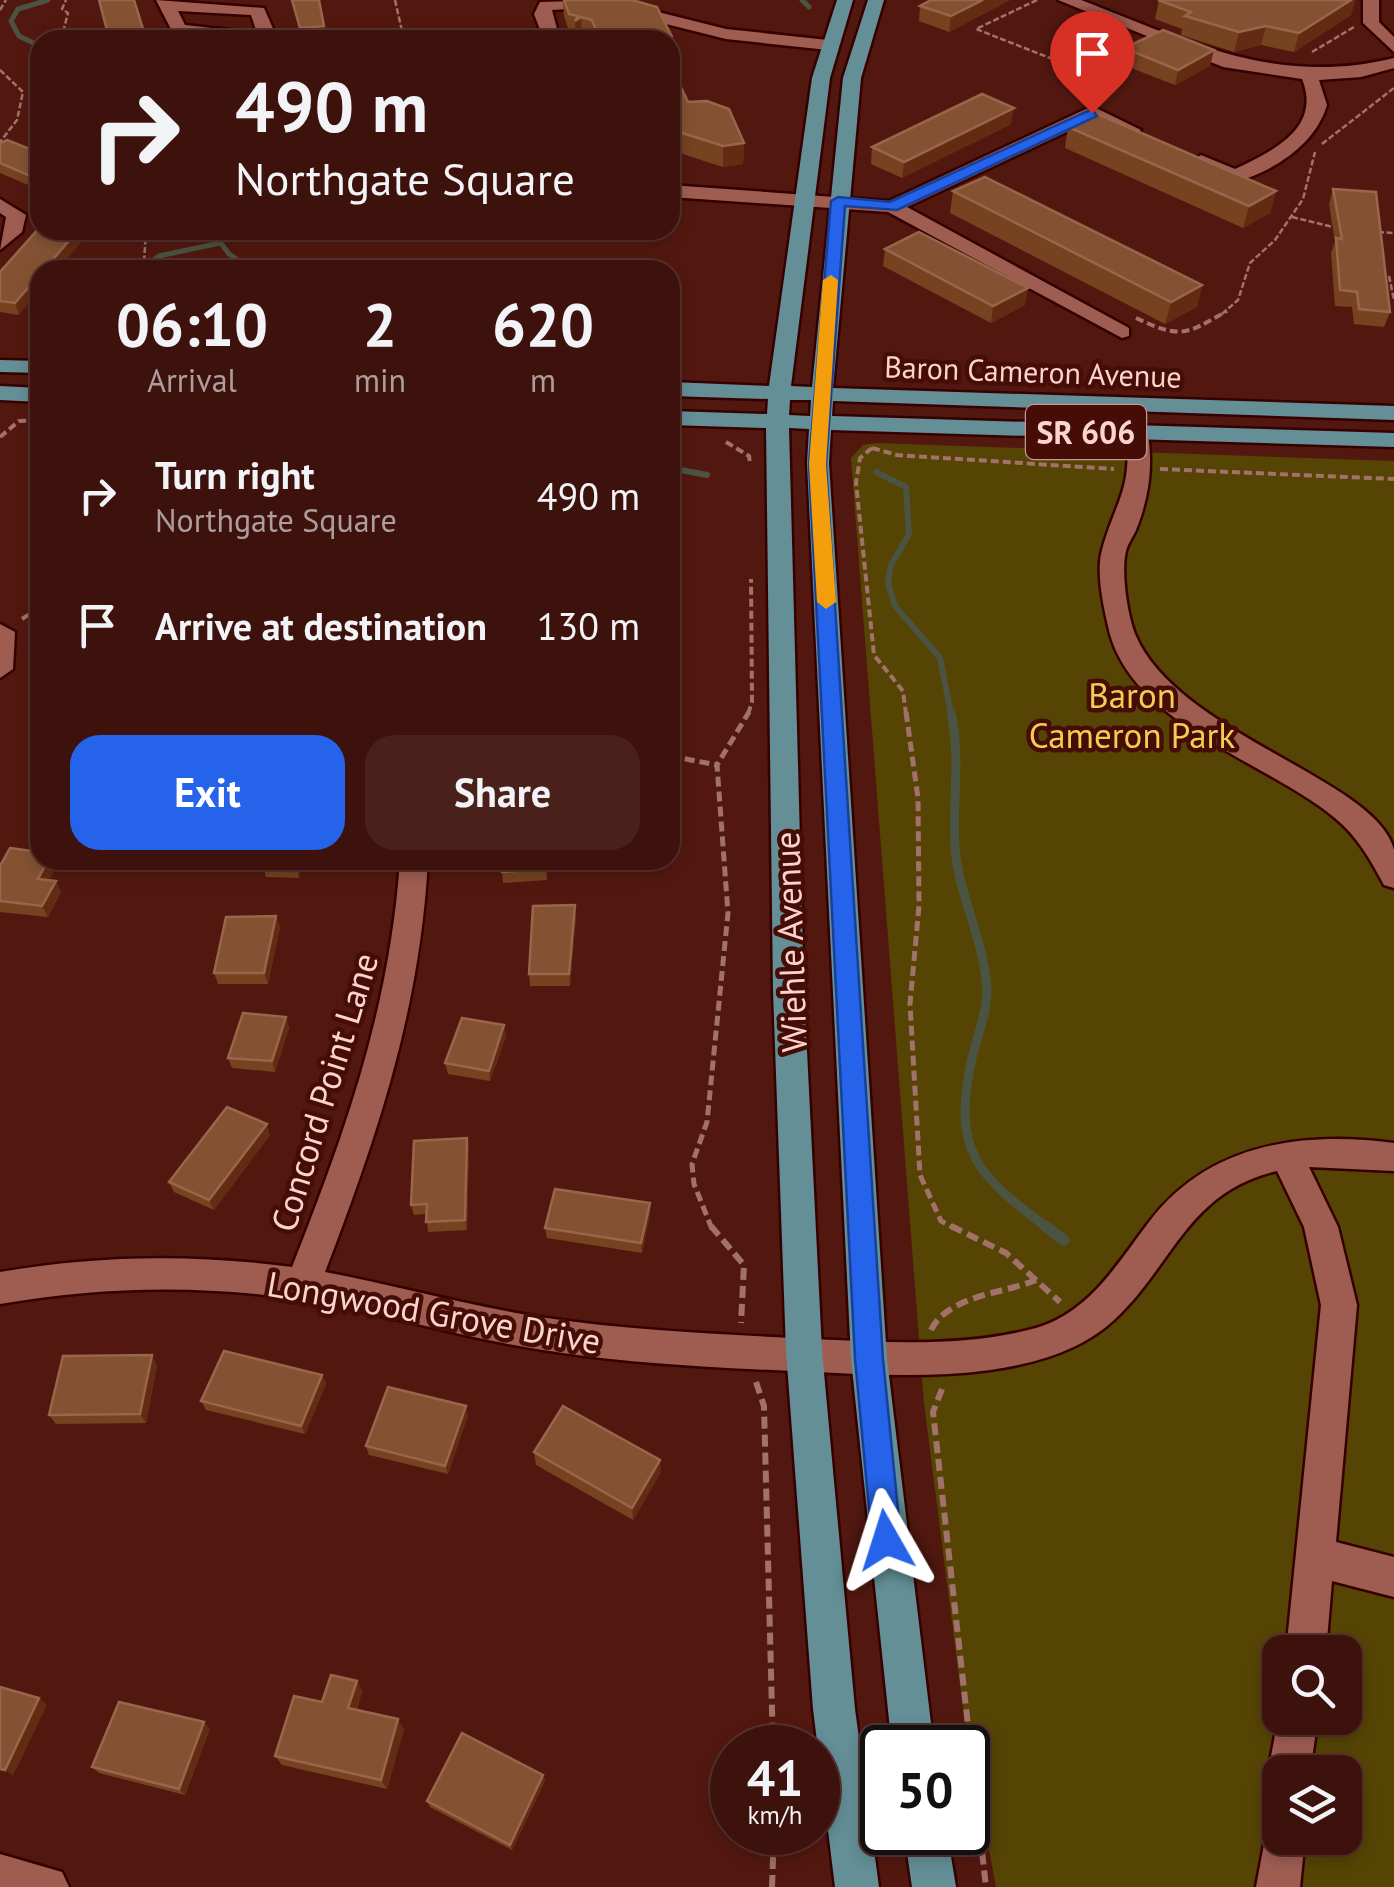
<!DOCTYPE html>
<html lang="en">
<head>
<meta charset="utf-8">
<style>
  body { margin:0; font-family:"PT Sans",sans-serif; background:#49201a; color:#f1f3f6; height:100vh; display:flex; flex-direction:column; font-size:38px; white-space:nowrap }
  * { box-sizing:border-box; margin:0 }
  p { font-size:32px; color:#ad9e9d }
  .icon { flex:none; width:55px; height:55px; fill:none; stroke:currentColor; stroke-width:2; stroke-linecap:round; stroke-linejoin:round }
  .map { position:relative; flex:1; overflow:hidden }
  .details { position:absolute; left:30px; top:260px; width:650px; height:610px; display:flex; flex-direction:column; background:#3e120c; border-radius:30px; box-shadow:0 5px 15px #0003,0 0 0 2px #57322d }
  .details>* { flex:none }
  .hud { position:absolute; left:30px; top:30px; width:650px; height:210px; border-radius:30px; box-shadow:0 5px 15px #0003,0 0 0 2px #57322d; background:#3e120c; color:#f1f3f6; overflow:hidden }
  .controls { position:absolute; left:1262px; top:1635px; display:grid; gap:20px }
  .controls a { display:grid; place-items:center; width:100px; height:100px; border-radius:20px; background:#3e120c; box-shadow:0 5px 15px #0003,0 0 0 2px #57322d; font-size:50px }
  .speed { position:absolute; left:710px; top:1725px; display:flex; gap:20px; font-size:50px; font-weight:700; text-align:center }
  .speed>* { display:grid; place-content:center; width:130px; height:130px; border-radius:50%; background:#3e120c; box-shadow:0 5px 15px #0003,0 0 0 2px #57322d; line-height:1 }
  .speed small { font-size:25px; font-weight:400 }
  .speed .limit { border:5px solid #111; border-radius:15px; background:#fff; color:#111 }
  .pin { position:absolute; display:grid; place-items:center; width:85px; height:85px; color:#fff; margin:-102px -42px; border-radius:50% 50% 50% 0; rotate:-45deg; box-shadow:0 0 10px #0007 }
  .pin .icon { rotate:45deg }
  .me { position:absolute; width:110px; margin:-55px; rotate:354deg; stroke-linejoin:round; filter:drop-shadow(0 0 8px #0008) }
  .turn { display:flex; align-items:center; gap:35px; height:210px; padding:0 40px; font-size:45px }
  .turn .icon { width:130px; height:130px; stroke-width:2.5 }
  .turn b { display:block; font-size:70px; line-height:85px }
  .eta { display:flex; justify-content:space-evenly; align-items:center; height:170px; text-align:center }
  .eta b { font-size:60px; font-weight:800; line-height:70px }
  .button { display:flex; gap:20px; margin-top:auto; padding:20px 40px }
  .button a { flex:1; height:115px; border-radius:30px; background:#2563eb; color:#fff; font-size:40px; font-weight:800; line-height:115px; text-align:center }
  .button a+a { background:#49201a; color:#f1f3f6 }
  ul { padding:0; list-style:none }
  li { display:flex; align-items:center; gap:30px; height:130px; padding:0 40px }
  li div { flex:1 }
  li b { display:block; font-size:38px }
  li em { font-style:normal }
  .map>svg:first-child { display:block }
  .green { fill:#564405; fill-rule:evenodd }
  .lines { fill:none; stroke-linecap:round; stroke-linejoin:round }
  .stream-far3 { stroke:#4b5442; stroke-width:5 }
  .stream-far2 { stroke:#4b5442; stroke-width:6 }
  .stream-far1 { stroke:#4b5442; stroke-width:9 }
  .stream { stroke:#4b5442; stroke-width:11 }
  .minor-casing { stroke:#350000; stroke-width:5 }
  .major-casing { stroke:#350000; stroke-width:5 }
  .path-far3 { stroke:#a2726a; stroke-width:2.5; stroke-dasharray:6 2.5; stroke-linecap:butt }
  .path-far2 { stroke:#a2726a; stroke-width:4; stroke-dasharray:8 4; stroke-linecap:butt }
  .path-far1 { stroke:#a2726a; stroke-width:5; stroke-dasharray:10 5; stroke-linecap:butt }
  .path { stroke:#a2726a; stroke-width:6; stroke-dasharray:12 6; stroke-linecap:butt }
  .minor { fill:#9f5d52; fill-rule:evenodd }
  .major { fill:#648f97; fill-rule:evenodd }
  .wall { fill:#764220 }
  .shaded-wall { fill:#622b12 }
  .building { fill:#845233; stroke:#97664b; stroke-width:2.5 }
  .route { fill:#2563eb; stroke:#184099; stroke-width:2.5 }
  .slow { fill:#f59e0b }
  .labels { text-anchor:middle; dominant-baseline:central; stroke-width:9; stroke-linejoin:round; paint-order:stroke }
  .far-street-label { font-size:30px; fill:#fad4cd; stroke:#460d06 }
  .shield { fill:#460d06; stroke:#c49891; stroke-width:2.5 }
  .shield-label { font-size:32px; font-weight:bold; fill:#fad4cd }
  .park-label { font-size:35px; fill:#f3cc53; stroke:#460d06 }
  .street-label { font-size:35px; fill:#fad4cd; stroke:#460d06 }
</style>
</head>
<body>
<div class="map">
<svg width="1394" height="1887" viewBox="0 0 1394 1887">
  <rect width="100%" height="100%" fill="#521810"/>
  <path class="green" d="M877,443L1394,461V1887H996L963,1708L924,1403L851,458L863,445ZM1280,1652H1345V1718H1280ZM1280,1772H1345V1838H1280Z"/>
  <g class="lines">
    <g class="stream-far3">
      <path d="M802,0L809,7"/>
      <path d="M40,46L19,36L11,21L18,9L48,0"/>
      <path d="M211,230L229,254L252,270"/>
      <path d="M140,270L159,256L220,243"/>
    </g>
    <g class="stream-far2">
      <path d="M670,468L707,475"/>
      <path d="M876,472L906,487L909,534L891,565L888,583L895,606L940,658L951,714"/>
    </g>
    <path class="stream-far1" d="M951,712C961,761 952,801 955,849C959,896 985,942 987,991C987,1012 977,1037 972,1058C951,1152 977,1175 1049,1229"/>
    <path class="stream" d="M1045,1226L1064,1240"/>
    <g class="minor-casing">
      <g id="minor">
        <path d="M156,0L264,8L278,40H229L173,33ZM178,11L251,15L257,33L185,25Z"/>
        <path d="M610,0L726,29L828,40L836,45L828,50L726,39L598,7L552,10L560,40H544L534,14L540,2Z"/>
        <path d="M1058,0H1081C1187,41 1277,87 1394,58V68L1361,77L1319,80L1327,105C1315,145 1274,171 1235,182L1192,161L1201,155L1235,169C1273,151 1322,128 1302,79L1223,67Z"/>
        <path d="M1363,0H1379V22L1394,37V52L1363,23Z"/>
        <path d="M1086,109H1098L1141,130L1132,135L1092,120L907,207L1129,328V336L1122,338L888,212L670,197V185L889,201Z"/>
        <path d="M0,199L26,215L22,232L0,250L6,217L0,213Z"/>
        <path d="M1137,426L1148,433C1153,468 1149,497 1136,530C1133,537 1128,543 1126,551C1121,572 1127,613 1135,634C1176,734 1377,779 1394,850C1394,861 1394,876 1394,888L1384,885C1370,859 1358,837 1335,818C1267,761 1128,724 1108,626C1103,604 1096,572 1102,550C1115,502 1133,489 1126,433Z"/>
        <path d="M0,624L15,632L13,669L0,678Z"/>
        <path d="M400,860H428C420,1009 378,1134 325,1272C399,1286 472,1307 547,1318C634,1331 722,1334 810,1339C885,1342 963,1348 1036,1328C1090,1312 1117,1264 1149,1222C1209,1143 1302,1131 1394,1143V1171L1309,1167L1338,1227L1357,1305L1336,1542L1394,1557V1597L1332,1581L1326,1652H1286L1321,1305L1304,1227L1277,1171C1187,1192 1174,1264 1114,1320C1081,1351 1033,1364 990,1370C924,1379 860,1374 794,1371C698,1367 602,1362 508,1344C448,1333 390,1316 331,1305C221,1284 110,1285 0,1304V1272C98,1255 194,1254 292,1267C346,1131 390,1007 400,860Z"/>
        <path d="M1280,1709V1718H1318L1310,1772H1280V1789L1268,1772Z"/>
        <path d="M1280,1818V1838H1305L1300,1887H1256L1268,1823Z"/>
        <path d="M0,1854L62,1872L69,1887H0Z"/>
      </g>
    </g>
    <g class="major-casing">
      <g id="major">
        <path d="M837,0H853L830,78L791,386L812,387L843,78L868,0H884L861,78L833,388L1394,406V420L833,401L832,416L1394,433V447L831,430L829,463L887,1359L934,1748H892L851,1359L807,463L809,429L789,428L804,991L822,1351L855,1709L879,1887H835L813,1709L786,1351L773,991L766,428L670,425V411L767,414L768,399L670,396V382L769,386L812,78ZM790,400H811L810,416L789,415Z"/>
        <path d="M0,360L40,361V373L0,372Z"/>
        <path d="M0,386L40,388V402L0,400Z"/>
        <path d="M904,1832H947L956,1887H912Z"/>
      </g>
    </g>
    <g class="path-far3">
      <path d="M395,0L404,40"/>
      <path d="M1037,0L976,29L1101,78"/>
      <path d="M0,10L6,0"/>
      <path d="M61,40L68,13L62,9L66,0"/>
      <path d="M1312,52L1354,27"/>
      <path d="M0,70L23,92L17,120L0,142"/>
      <path d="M1083,96L1080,93L1104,76L1100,75L1127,59"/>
      <path d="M1322,144L1394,88"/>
      <path d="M1292,217L1337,228"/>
      <path d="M146,230L144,263L156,267"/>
      <path d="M250,230H316"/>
      <path d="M1378,232L1394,233"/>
      <path d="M1389,276L1394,300"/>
      <path d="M1222,314L1238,300L1250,263L1275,240L1303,199L1315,152"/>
    </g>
    <g class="path-far2">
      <path d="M1136,318C1181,339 1185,335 1227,311"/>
      <path d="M0,437L19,421L40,420"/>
      <path d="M726,442L749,456L750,463"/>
      <path d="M872,448L860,458L856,483L874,655L903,691L906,714"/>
      <path d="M872,448L897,455L1114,469"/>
      <path d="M1160,469L1394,479"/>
      <path d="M22,619L40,607"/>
      <path d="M748,714L752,702L751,579"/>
    </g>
    <g class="path-far1">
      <path d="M906,712L918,798L919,906L910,1004L920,1175L941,1221L956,1229"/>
      <path d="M670,756L717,765"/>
      <path d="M712,1229L694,1184L692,1164L707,1122L728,913L717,765L749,712"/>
    </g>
    <g class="path">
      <path d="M711,1226L744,1265L741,1323"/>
      <path d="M951,1226L1006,1253L1060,1302"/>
      <path d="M931,1330C949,1295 1002,1294 1036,1280"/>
      <path d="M756,1382L764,1406L773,1748"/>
      <path d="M942,1389L933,1412L986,1887"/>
      <path d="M772,1887L774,1832"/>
    </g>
    <use href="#minor" class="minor"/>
    <use href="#major" class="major"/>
  </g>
  <g class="wall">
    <path d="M563,0H637L636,1L672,37V58L670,65L688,102L744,143L743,164L723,167L670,150V40H592L582,37L576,40V36L570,34L564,16Z"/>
    <path d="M931,0H1010L949,32L919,21L920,6Z"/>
    <path d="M1159,0H1355L1351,15L1294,52L1261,45L1234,52L1181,35L1182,29L1155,19Z"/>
    <path d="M1124,48L1210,66L1175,85L1121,64Z"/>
    <path d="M1011,124L902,178L871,164L872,147Z"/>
    <path d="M1068,127L1276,191L1270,213L1243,228L1065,148Z"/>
    <path d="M0,143L40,153V190L0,173Z"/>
    <path d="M1333,189L1390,312L1384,327L1354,324L1352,307L1335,306L1331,253L1335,242L1329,204Z"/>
    <path d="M953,191L1202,285L1197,307L1165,324L950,213Z"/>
    <path d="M79,230L82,241L57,270H40L19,315L0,312V272Z"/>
    <path d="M885,249L1025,305L991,323L883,266Z"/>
    <path d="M40,505V526L38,525L34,514Z"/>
    <path d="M40,784V814L36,813L30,802Z"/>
    <path d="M264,860H310L309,863H302L299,878L266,877L263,866Z"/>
    <path d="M546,860L547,880L503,883L502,872Z"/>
    <path d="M57,865L49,880L61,892L48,917L0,912V866Z"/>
    <path d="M276,916L280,927L268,984H218L214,973Z"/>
    <path d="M576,916L570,986H530L529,974Z"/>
    <path d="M286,1017L289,1028L275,1072L232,1068L228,1058Z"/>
    <path d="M504,1025L506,1036L490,1081L448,1074L445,1063Z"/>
    <path d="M270,1135L214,1210L174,1192L169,1182Z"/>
    <path d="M467,1138L469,1148L467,1230L428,1232L426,1214L414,1215L411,1205Z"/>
    <path d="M650,1203V1214L642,1253L547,1238L545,1228Z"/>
    <path d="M157,1365L146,1423L56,1424L49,1415Z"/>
    <path d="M322,1375L326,1384L305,1434L206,1410L201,1401Z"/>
    <path d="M468,1415L448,1474L369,1455L366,1446Z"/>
    <path d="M534,1452L661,1472L633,1520L536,1465Z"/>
    <path d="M357,1681L362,1691L357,1710L404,1729L387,1789L282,1765L275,1756L322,1702Z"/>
    <path d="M210,1729L185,1795L99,1773L92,1767Z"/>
    <path d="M543,1775L545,1781L512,1850L430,1807L427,1801Z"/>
  </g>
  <g class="shaded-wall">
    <path d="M983,0H1010L949,32L951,16Z"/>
    <path d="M1351,0H1355L1351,15L1294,52L1299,33Z"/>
    <path d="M581,17L582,37L576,40L575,21Z"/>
    <path d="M324,26L325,37L302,39L300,28Z"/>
    <path d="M1266,26L1261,45L1234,52L1239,32Z"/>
    <path d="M143,29L146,40H110L108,34Z"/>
    <path d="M1214,50L1210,66L1175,85L1178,70Z"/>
    <path d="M1014,108L1011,124L902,178L904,162Z"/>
    <path d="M744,143L743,164L723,167V146Z"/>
    <path d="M1276,191L1270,213L1243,228L1249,206Z"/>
    <path d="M79,230L82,241L57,270H44Z"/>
    <path d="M40,274V290L19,315L15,303Z"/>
    <path d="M1202,285L1197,307L1165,324L1171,302Z"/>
    <path d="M1028,288L1025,305L991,323L993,306Z"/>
    <path d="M48,860H55L57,865L44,890L38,879Z"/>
    <path d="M297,860H302V863L299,878L296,866Z"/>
    <path d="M56,881L61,892L48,917L42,906Z"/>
    <path d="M575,905L576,916L570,986L569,974Z"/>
    <path d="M276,916L280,927L268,984L264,973Z"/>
    <path d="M286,1017L289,1028L275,1072L272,1061Z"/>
    <path d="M504,1025L506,1036L490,1081L489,1071Z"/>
    <path d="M267,1124L270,1135L214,1210L209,1200Z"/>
    <path d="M467,1138L469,1148L467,1230L465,1220Z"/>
    <path d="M650,1203V1214L642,1253L641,1243Z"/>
    <path d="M152,1355L157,1365L146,1423L140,1414Z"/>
    <path d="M322,1375L326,1384L305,1434L301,1426Z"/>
    <path d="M466,1406L468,1415L448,1474L445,1466Z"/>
    <path d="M660,1460L661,1472L633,1520L632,1508Z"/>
    <path d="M357,1681L362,1691L354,1718L348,1708Z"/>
    <path d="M39,1698L47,1705L13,1776L5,1770Z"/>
    <path d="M398,1719L404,1729L387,1789L381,1780Z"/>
    <path d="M204,1722L210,1729L185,1795L179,1789Z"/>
    <path d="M543,1775L545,1781L512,1850L510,1845Z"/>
  </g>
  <g class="building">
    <path d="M99,0H134L143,29L108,34Z"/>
    <path d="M292,0H319L324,26L300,28Z"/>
    <path d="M564,0H632L657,7L672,37L671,44H670V40H600L592,20L581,17L575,21L578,16L569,14Z"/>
    <path d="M931,0H983L951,16L920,6Z"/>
    <path d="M1158,0H1351L1299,33L1266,26L1239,32L1185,16L1191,12Z"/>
    <path d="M1163,30L1214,50L1178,70L1124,48Z"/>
    <path d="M670,64L688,102L707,101L729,109L744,143L723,146L670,129Z"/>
    <path d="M982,94L1014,108L904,162L872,147Z"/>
    <path d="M1095,113L1276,191L1249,206L1068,127Z"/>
    <path d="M7,140L40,153V180L0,163V143Z"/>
    <path d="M985,177L1202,285L1171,302L953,191Z"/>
    <path d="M1333,189L1376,192L1390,312L1359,309L1357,292L1340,290L1336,238L1342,239Z"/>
    <path d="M40,227V230H78L44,270H40V274L15,303L0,301V272Z"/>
    <path d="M919,232L1028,288L993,306L885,249Z"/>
    <path d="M40,784V803L30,802Z"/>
    <path d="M10,848L40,852V860H48L38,879L56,881L42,906L0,901V866Z"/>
    <path d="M264,860H297L296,866H263Z"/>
    <path d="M502,860H545V869L502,872Z"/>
    <path d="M575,905L569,974H529L533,906Z"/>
    <path d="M276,916L264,973H214L226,917Z"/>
    <path d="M243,1013L286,1017L272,1061L228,1058Z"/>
    <path d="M462,1018L504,1025L489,1071L445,1063Z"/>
    <path d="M227,1107L267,1124L209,1200L169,1182Z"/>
    <path d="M467,1138L465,1220L426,1222L427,1204L411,1205L414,1141Z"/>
    <path d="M555,1189L650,1203L641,1243L545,1228Z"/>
    <path d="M224,1351L322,1375L301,1426L201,1401Z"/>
    <path d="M152,1355L140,1414L49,1415L63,1356Z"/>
    <path d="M388,1387L466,1406L445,1466L366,1446Z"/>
    <path d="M563,1406L660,1460L632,1508L534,1452Z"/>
    <path d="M331,1675L357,1681L348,1708L398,1719L381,1780L275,1756L294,1696L322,1702Z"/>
    <path d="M0,1687L39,1698L5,1770L0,1769Z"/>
    <path d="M119,1702L204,1722L179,1789L92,1767Z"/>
    <path d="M462,1733L543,1775L510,1845L427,1801Z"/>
  </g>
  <path class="route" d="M1092,109L1097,116L897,210L845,206L826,464L883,1359L901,1540L897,1551L886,1555L876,1551L872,1540L855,1359L809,464L831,201L838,197L890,202Z"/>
  <path class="slow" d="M831,275L838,280L826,464L836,602L826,609L817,602L809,464L823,280Z"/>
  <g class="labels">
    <g class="far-street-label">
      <text transform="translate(1033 371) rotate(2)">Baron Cameron Avenue</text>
    </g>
    <rect class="shield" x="1026" y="405" width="120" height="54" rx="8"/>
    <g class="shield-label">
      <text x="1086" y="432">SR 606</text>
    </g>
    <g class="park-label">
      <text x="1132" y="695">Baron<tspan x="1132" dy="40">Cameron Park</tspan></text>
    </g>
    <g class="street-label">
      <text transform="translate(790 942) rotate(-92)">Wiehle Avenue</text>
      <text transform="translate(324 1092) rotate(-73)">Concord Point Lane</text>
      <text transform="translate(434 1312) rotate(10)">Longwood Grove Drive</text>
    </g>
  </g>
</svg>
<div class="controls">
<a><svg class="icon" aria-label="search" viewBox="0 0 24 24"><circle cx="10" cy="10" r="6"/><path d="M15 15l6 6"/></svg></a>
<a><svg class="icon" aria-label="layers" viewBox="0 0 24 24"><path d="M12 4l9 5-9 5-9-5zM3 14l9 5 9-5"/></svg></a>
</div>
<div class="speed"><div>41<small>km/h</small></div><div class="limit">50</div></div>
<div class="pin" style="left:1092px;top:113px;background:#d93025"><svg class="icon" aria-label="arrive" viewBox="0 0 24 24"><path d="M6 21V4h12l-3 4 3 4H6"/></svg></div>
<svg class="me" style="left:886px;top:1540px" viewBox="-20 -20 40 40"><path d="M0-17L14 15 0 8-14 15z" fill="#2563eb" stroke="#fff" stroke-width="4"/></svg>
<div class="hud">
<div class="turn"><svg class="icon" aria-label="right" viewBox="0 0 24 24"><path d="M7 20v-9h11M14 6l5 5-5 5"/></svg><div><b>490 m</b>Northgate Square</div></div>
</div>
<section class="details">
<div class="eta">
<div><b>06:10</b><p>Arrival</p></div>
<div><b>2</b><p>min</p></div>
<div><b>620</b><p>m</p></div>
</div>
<ul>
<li><svg class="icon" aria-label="right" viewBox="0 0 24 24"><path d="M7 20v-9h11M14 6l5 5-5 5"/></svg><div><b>Turn right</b><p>Northgate Square</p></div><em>490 m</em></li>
<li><svg class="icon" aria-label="arrive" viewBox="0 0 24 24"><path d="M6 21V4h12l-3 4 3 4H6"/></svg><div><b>Arrive at destination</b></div><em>130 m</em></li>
</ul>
<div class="button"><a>Exit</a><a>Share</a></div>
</section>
</div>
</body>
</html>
